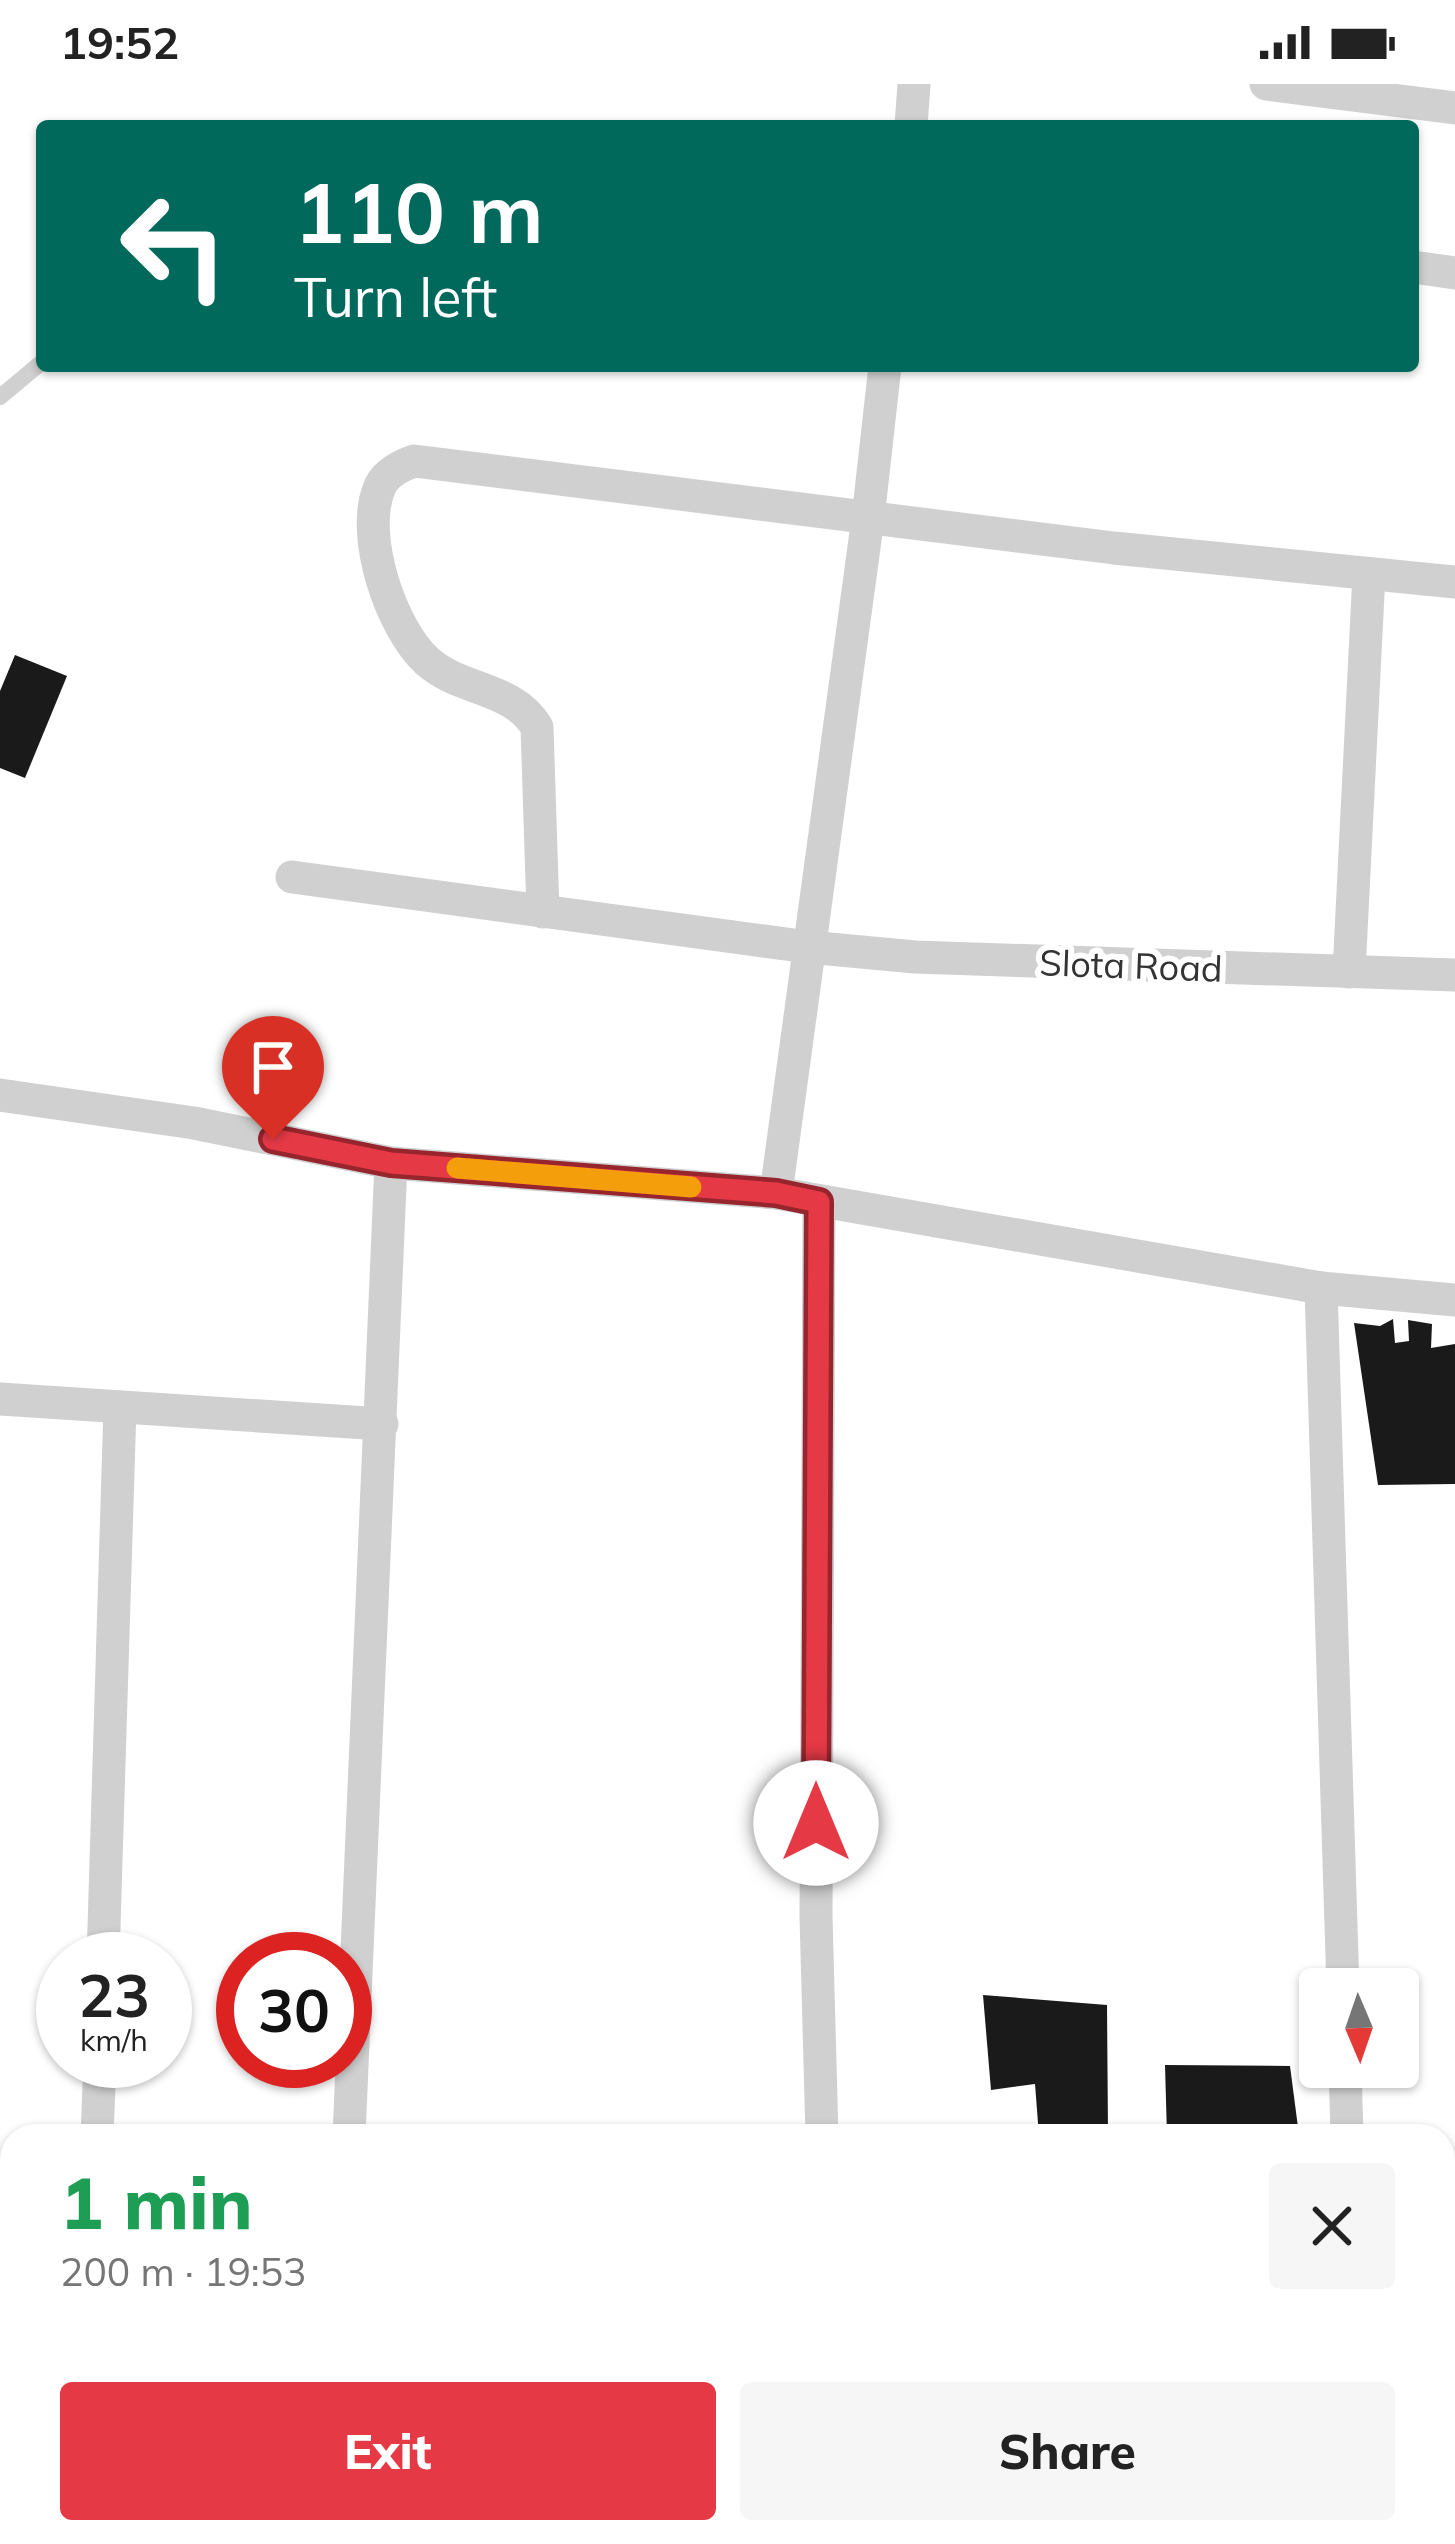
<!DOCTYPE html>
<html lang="en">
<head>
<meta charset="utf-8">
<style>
  body { margin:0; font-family:Mulish,sans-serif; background:#f6f6f6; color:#222; height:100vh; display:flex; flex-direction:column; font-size:45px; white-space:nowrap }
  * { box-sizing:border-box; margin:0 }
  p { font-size:39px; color:#767676 }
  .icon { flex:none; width:66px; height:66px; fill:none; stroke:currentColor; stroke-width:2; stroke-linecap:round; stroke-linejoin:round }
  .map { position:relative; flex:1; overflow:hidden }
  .side { position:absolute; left:0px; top:2040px; width:1455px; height:420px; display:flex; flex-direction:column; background:#fff; border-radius:36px 36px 0 0; box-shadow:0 3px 9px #0004 }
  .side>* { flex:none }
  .top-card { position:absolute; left:36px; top:36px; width:1383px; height:252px; border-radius:12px; box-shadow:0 3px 9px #0004; background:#00695c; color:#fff; overflow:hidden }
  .needle { width:78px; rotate:178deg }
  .buttons { position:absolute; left:1299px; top:1884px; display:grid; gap:24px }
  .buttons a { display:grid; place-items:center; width:120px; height:120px; border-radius:12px; background:#fff; box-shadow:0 3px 9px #0004; font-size:60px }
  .speed { position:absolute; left:36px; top:1848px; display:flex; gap:24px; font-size:60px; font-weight:700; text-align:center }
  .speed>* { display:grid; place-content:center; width:156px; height:156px; border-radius:50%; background:#fff; box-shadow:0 3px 9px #0004; line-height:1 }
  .speed small { font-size:30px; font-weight:400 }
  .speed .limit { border:18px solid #d22; background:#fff; color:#111 }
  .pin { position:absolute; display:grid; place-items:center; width:102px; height:102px; color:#fff; margin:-123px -51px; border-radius:50% 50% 50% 0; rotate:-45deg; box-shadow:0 0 12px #0007 }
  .pin .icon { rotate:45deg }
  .me { position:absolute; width:132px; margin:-66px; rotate:0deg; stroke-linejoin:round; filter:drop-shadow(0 0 9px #0008) }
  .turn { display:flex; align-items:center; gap:42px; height:252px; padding:0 60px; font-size:54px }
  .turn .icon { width:156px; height:156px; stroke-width:2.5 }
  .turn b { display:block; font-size:84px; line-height:102px }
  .round { display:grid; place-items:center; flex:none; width:126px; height:126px; border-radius:12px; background:#f6f6f6 }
  .summary { display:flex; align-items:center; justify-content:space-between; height:204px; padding:0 60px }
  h1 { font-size:72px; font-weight:800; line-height:90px; color:#1e9e55 }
  .cta { display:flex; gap:24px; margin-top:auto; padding:24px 60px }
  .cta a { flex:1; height:138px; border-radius:12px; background:#e63946; color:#fff; font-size:48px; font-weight:800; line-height:138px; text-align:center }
  .cta a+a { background:#f6f6f6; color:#222 }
  .status { display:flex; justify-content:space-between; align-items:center; height:84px; padding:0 60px; background:#fff; direction:ltr }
  .status svg { height:33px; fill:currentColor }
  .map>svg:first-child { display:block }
  .building { fill:#1a1a1a }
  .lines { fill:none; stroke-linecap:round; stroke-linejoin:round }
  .service { stroke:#d0d0d0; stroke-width:16 }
  .minor { stroke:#d0d0d0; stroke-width:33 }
  .route-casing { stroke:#96252e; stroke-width:30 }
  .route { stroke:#e63946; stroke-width:21 }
  .slow { stroke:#f59e0b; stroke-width:21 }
  .labels { text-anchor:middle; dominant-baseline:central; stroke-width:12; stroke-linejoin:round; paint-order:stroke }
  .street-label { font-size:36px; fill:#333; stroke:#fff }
</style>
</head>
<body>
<div class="status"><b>19:52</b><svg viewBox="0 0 49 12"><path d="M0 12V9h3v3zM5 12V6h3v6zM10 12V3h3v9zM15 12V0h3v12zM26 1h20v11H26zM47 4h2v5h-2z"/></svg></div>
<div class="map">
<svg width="1455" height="2460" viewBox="0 0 1455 2460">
  <rect width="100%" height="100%" fill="#fff"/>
  <g class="building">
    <path d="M15,571L67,592L25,694L0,684V607Z"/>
    <path d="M1393,1235L1395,1259L1409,1257L1408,1236L1432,1240L1431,1264L1455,1260V1400L1378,1401L1354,1239L1380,1242Z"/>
    <path d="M983,1911L1107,1921L1108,2048L1039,2052L1035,2000L991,2006Z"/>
    <path d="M1165,1981L1290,1982L1299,2051L1167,2052Z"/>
  </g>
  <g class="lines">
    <path class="service" d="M0,313L42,278"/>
    <g class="minor">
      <path d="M1266,0L1455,24"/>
      <path d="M911,42L914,0"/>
      <path d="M1413,183L1455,189"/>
      <path d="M292,793L808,863L915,873L1455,891"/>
      <path d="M543,828L537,643C512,602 460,607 427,577C391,544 360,452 379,405C384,390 400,382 414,377L1114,464L1455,498"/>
      <path d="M1349,888L1369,490"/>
      <path d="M0,1011L194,1039L391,1079L776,1109L1321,1204L1455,1216"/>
      <path d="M776,1109L868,434L885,282"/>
      <path d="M819,1117L816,1832L822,2052"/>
      <path d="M1321,1204L1343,1905"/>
      <path d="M0,1315L382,1340"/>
      <path d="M103,1875L120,1323"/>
      <path d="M1345,1983L1347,2052"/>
      <path d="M97,2052L100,1977"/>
      <path d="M349,2052L391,1079"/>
      <path d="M575,2448L576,2460"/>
      <path d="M831,2448V2460"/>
      <path d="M1152,2448L1158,2460"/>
      <path d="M1367,2448V2460"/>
      <path d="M85,2460V2448"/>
      <path d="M329,2460L330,2448"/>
    </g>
  </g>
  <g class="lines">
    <g class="route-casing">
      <path id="route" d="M273,1055L391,1079L776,1109L819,1118L816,1739"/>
    </g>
    <use href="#route" class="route"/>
    <path class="slow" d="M457,1084L691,1103"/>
  </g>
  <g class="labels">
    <g class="street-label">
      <text transform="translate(1131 881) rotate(2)">Slota Road</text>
    </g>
  </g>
</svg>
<div class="buttons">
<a><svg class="needle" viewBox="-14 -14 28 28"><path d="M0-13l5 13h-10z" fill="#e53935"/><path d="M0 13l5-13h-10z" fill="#767676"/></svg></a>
</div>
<div class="speed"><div>23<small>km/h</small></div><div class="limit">30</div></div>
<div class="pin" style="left:273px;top:1055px;background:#d93025"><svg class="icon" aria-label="arrive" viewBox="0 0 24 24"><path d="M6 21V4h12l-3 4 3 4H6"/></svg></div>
<svg class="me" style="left:816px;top:1739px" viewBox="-20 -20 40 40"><circle r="19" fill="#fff"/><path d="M0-13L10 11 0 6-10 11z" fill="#e63946"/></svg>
<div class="top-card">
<div class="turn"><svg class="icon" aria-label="left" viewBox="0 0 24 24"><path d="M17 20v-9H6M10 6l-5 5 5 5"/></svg><div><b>110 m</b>Turn left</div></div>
</div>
<section class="side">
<div class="summary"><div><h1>1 min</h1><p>200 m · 19:53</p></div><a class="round"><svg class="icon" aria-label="close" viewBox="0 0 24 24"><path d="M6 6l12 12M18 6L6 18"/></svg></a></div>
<div class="cta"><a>Exit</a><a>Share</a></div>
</section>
</div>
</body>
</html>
